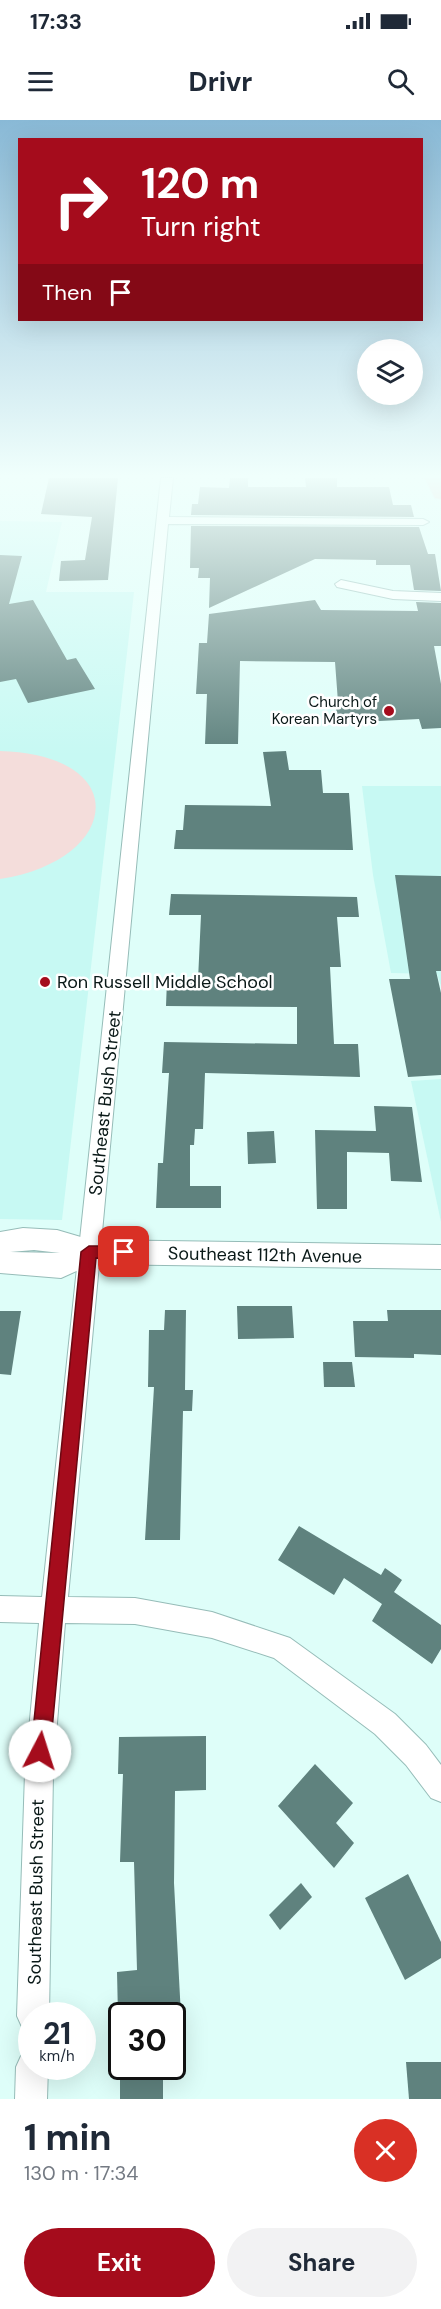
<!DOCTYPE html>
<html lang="en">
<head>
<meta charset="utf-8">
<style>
  body { margin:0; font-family:"DM Sans",sans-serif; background:#f2f2f3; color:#1f2937; height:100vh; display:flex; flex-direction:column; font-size:22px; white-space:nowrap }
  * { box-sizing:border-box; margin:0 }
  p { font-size:20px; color:#747a83 }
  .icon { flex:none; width:33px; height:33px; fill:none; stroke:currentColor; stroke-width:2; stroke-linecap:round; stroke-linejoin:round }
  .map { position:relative; height:1979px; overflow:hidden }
  .side { display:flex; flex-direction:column; background:#fff; flex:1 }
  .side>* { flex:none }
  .hud { position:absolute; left:18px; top:18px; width:405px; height:183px; border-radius:0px; box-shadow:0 6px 24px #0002; background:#a50c1c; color:#fff; overflow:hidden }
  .buttons { position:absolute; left:357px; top:219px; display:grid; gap:12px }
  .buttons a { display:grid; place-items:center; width:66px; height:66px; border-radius:50%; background:#fff; box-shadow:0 6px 24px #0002; font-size:30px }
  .speed { position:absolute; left:18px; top:1882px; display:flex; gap:12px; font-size:30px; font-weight:700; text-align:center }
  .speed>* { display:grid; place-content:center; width:78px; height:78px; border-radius:50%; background:#fff; box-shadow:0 6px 24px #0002; line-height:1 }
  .speed small { font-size:15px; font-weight:400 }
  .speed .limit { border:3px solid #111; border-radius:9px; background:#fff; color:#111 }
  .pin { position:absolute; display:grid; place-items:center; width:51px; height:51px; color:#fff; margin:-26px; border-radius:12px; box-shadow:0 3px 9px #0006 }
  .me { position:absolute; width:66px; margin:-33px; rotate:5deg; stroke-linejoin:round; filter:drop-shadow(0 0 4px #0008) }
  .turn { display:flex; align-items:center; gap:21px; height:126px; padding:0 24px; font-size:27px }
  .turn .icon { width:78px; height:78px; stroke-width:2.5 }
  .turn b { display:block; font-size:42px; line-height:51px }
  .then { display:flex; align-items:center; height:57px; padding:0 24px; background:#0003; gap:12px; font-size:22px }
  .round { display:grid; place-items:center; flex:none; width:63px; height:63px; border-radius:32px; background:#f2f2f3 }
  .head { display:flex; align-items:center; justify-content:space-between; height:102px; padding:0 24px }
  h1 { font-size:36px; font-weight:700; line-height:45px }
  .primary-button { display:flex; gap:12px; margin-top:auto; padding:12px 24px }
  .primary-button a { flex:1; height:69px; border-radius:36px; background:#a50c1c; color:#fff; font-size:24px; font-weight:700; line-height:69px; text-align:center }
  .primary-button a+a { background:#f2f2f3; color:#1f2937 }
  .status { display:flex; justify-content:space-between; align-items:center; height:42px; padding:0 30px; background:#fff; direction:ltr }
  .status svg { height:16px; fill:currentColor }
  header { display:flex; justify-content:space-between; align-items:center; height:78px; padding:0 24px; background:#fff; font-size:27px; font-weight:700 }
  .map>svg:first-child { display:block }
  .built { fill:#c7f9f3 }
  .green { fill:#f4dddb }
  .building { fill:#5f827e }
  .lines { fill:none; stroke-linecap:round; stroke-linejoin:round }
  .minor-casing { stroke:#96bcb8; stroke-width:2 }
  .tertiary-casing { stroke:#96bcb8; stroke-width:2 }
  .primary-casing { stroke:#e2e3e3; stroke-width:2 }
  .minor { fill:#fff; fill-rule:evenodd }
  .tertiary { fill:#fff; fill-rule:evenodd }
  .primary { fill:#f1c4c0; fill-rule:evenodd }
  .route { fill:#a50c1c; stroke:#6b0812; stroke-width:1.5 }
  .poi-dot { fill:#a50c1c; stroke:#fff; stroke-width:2 }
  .labels { text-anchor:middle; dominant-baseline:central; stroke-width:5; stroke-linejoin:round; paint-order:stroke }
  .far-poi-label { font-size:15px; fill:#0a1918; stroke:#fff; text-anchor:end }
  .poi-label { font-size:18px; fill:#0a1918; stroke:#fff; text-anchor:start }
  .street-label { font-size:18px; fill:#0a1918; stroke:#fff }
</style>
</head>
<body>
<div class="status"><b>17:33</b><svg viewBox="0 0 49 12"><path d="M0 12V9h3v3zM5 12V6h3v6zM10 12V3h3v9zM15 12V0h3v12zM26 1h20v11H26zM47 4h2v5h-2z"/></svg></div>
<header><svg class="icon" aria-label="menu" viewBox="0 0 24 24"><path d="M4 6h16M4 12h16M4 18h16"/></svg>Drivr<svg class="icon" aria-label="search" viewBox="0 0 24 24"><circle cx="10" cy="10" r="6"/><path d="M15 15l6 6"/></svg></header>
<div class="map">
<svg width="441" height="1979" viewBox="0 0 441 1979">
  <rect width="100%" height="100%" fill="#defef9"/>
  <g class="built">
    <path d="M0,401L62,402L46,472H134L62,1100L0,1099Z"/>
    <path d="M362,666H441V866L437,854L391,853L373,755Z"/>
    <path d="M441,959V1102L411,961Z"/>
  </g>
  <path class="green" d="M0,631C134,635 121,740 0,759Z"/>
  <g class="building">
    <path d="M49,358H118L108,460L59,461L61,441L85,440L92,397L41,394Z"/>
    <path d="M230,358H248V367H306L305,358H337V367H389L393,385H411L414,397L191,395L192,384H198L200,367L229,368Z"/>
    <path d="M191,406L419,407L428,434H435L441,471L414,470L410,445H376V440L315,439L209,488L210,458H198L199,448H190Z"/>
    <path d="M0,435L22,436L9,484L33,480L67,540L76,538L95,569L28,583L16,559L0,562Z"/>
    <path d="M315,480L321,490L418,491L416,482L441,483V526H434L441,564V608L422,609L419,599L340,603L334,582H338L335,542L240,541L238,624H205L207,574H196L199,523H207L209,494Z"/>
    <path d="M286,631L289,650H321L323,673H349L353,730L174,729L176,710H183L185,685L271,686L263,632Z"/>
    <path d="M395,755L441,756V851H436L441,873V955L408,957L389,859H410Z"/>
    <path d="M171,774L357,777L359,797H337L341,847H330L334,924H358L360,957L205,953L203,1009H195L194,1025H190V1066H221V1088H156L158,1043H163L169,953H162L164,922L297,924V887L166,886L167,860H198L201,795H169Z"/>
    <path d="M374,986L412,987L422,1062L391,1061L389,1033L347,1032V1089H317L315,1010L376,1011Z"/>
    <path d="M274,1011L276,1043L248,1044L247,1012Z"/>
    <path d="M237,1186H292L294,1218L238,1219Z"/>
    <path d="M165,1190H186L185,1270H193L192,1291H183L180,1420H145L154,1267H148L149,1210H164Z"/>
    <path d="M387,1190H441V1235L414,1234V1238L355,1237L353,1201H388Z"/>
    <path d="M0,1191H21L11,1255L0,1254Z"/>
    <path d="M323,1242H352L355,1267H324Z"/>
    <path d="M299,1406L381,1455L385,1448L402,1460L394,1472L441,1505V1529L432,1544L372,1501L382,1484L344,1458L334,1475L278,1440Z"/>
    <path d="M206,1616V1670L175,1671L174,1763L181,1896H118L117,1852L137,1850L134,1742H120L123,1654H118L119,1617Z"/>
    <path d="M315,1644L353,1683L336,1703L354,1723L334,1748L278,1686Z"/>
    <path d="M408,1754L441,1822V1838L405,1860L365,1778Z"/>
    <path d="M301,1763L312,1777L280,1810L269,1795Z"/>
    <path d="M406,1942H441V1979H409Z"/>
    <path d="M163,1957V1979H120V1958Z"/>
  </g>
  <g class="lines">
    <g class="minor-casing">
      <g id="minor">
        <path d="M161,358H173L169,397L423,399L429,402L423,405L168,404L68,1477L135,1478L212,1492L290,1518L395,1594L426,1625L441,1645V1682L431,1678L406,1645L375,1614L274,1538L212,1518L135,1504L65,1503L53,1653L49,1896H32V1911L22,1907L17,1896L25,1653L39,1503L0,1502V1476L42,1477Z"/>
        <path d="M341,460L393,471L441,473V481L393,479L337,467L335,464Z"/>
        <path d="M32,1931V1947H48L47,1979H15L16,1947L21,1936Z"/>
      </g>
    </g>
    <g class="tertiary-casing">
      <path id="tertiary" d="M23,1108L57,1110L91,1120L441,1125V1149L92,1144L61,1158L0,1153V1112ZM34,1130L60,1133L10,1132Z"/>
    </g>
    <g class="primary-casing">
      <path id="primary" d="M425,358H441V379L435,378Z"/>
    </g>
    <use href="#minor" class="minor"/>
    <use href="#tertiary" class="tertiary"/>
    <use href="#primary" class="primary"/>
  </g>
  <linearGradient id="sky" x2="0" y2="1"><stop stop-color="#89b9d6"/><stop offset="0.56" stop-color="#f0fffc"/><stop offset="1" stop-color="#f0fffc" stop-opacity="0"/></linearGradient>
  <rect width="441" height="635" fill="url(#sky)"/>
  <path class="route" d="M89,1126H124L131,1132L124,1139L96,1138L50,1631L47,1638L40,1641L33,1638L31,1631L81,1132Z"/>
  <g class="poi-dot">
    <circle cx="389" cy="591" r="6"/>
    <circle cx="45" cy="862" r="6"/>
  </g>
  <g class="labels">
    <g class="far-poi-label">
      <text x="377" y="582">Church of<tspan x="377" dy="17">Korean Martyrs</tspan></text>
    </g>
    <g class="poi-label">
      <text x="57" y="862">Ron Russell Middle School</text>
    </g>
    <g class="street-label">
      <text transform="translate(105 983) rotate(-84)">Southeast Bush Street</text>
      <text transform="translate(265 1135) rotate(1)">Southeast 112th Avenue</text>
      <text transform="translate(36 1772) rotate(-89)">Southeast Bush Street</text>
    </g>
  </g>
</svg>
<div class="buttons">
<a><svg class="icon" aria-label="layers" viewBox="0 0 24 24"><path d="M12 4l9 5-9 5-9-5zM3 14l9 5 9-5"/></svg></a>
</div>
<div class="speed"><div>21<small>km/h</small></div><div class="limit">30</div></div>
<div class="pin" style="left:124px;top:1132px;background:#d93025"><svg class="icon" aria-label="arrive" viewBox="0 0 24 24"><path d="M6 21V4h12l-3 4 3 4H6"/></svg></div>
<svg class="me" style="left:40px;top:1631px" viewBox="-20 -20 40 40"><circle r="19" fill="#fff"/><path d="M0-13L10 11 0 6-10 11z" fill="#a50c1c"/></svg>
<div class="hud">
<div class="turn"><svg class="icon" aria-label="right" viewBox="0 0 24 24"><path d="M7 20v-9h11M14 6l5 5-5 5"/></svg><div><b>120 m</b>Turn right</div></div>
<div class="then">Then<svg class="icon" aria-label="arrive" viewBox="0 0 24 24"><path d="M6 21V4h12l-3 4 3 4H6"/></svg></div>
</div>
</div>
<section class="side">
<div class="head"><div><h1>1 min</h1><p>130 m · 17:34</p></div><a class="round" style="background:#d93025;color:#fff"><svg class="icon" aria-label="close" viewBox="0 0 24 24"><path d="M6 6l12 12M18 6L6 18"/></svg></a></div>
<div class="primary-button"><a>Exit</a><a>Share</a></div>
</section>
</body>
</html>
